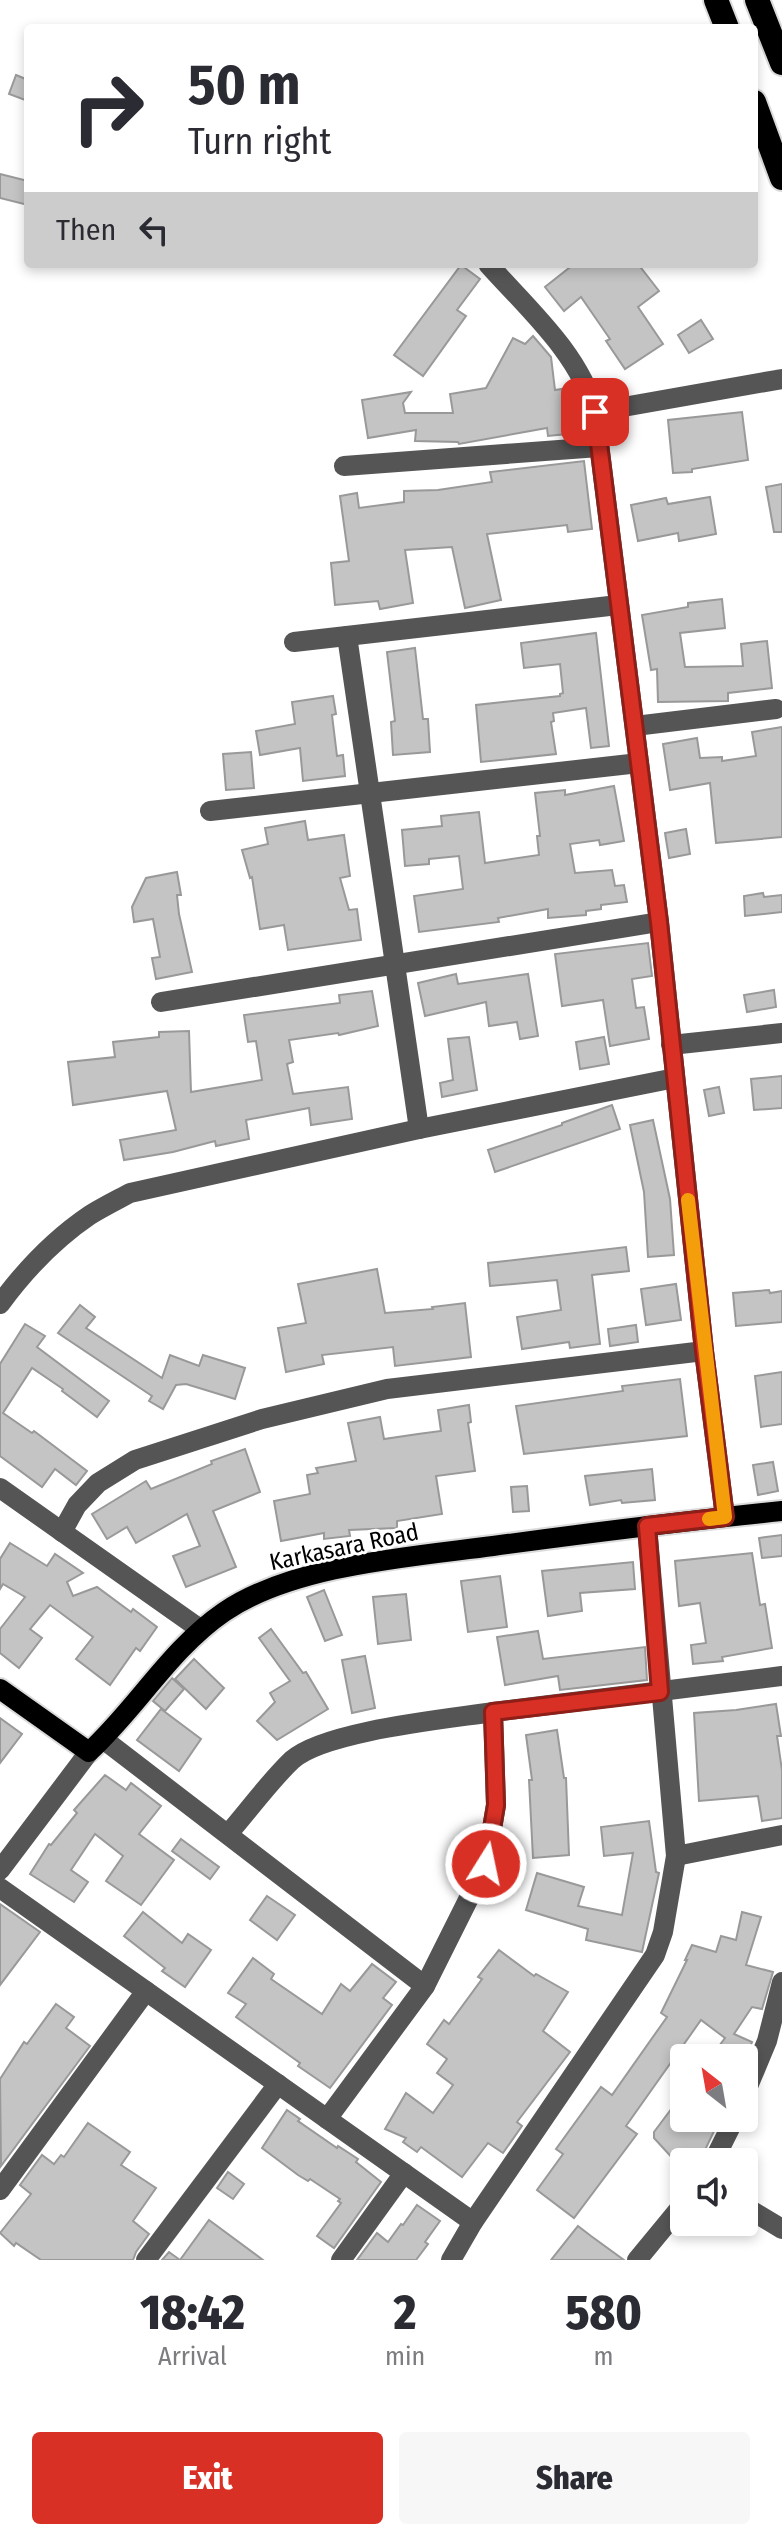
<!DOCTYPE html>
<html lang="en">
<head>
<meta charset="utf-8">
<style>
  body { margin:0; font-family:"Fira Sans Condensed",sans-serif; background:#f7f7f7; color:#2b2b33; height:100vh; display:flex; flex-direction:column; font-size:30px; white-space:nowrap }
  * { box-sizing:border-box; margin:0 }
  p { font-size:26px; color:#7c7c81 }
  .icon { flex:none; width:44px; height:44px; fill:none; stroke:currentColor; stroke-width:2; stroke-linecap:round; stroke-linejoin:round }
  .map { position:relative; height:2260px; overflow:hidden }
  .details { display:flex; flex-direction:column; background:#fff; flex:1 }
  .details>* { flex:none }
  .top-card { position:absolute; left:24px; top:24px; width:734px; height:244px; border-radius:8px; box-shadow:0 4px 12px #0003; background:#fff; color:#2b2b33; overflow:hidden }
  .needle { width:52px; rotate:329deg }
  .controls { position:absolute; left:670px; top:2044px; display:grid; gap:16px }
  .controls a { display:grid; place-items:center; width:88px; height:88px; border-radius:8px; background:#fff; box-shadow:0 4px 12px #0003; font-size:40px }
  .pin { position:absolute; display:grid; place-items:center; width:68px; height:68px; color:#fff; margin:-34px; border-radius:16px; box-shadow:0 4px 12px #0006 }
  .me { position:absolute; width:88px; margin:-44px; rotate:10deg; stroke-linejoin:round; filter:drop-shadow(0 0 6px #0008) }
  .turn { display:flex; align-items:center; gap:28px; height:168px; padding:0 32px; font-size:36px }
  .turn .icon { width:104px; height:104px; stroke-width:2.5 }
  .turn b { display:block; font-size:56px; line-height:68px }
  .then { display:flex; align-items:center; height:76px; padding:0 32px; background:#0003; gap:16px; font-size:30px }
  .eta { display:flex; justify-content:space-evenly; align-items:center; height:136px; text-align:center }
  .eta b { font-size:48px; font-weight:800; line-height:56px }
  .action { display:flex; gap:16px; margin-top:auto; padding:16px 32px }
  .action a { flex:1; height:92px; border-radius:8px; background:#d93025; color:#fff; font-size:32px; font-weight:800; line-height:92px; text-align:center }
  .action a+a { background:#f7f7f7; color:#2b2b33 }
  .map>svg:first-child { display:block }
  .building { fill:#c4c4c4; stroke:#999; stroke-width:2 }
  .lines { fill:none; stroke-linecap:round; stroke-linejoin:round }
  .major-casing { stroke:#dbdbdb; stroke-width:24 }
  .highway-casing { stroke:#dbdbdb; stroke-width:28 }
  .minor { stroke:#555; stroke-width:20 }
  .major { stroke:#000; stroke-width:20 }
  .highway { stroke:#000; stroke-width:24 }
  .route-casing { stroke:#8d1f18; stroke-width:20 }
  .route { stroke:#d93025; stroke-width:14 }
  .slow { stroke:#f59e0b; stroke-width:14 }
  .labels { text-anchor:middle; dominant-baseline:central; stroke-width:6; stroke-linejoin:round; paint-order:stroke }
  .street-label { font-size:24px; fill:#000; stroke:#fff }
</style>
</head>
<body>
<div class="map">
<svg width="782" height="2260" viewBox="0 0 782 2260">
  <rect width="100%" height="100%" fill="#fff"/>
  <g class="building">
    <path d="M16,75L28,80V101L9,94Z"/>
    <path d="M0,174L28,181V205L0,198Z"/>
    <path d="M574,264H638L659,291L638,307L663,344L625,369L606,341L610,339L581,297L564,311L545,287Z"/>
    <path d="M461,265L480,279L457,310L466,316L423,376L394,355Z"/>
    <path d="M701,320L713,339L689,353L678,335Z"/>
    <path d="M533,336L551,357L555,390L562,389L567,434L548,436L547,428L459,444L458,442L415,441L416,430L368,438L362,400L411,392L403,403L405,413H453L450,394L486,388L513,338L525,344Z"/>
    <path d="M742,412L748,460L692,469V472L673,473L668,420Z"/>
    <path d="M584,461L592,529L568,532L567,525L487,534L501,600L465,608L452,547L405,550L413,603L380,609L378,601L335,605L331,563L349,561L340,496L357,493L359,508L404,502V491L438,490L492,482L490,472Z"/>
    <path d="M782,484V532H774L766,487Z"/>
    <path d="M710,497L716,534L679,541L678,533L638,541L631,505L666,498L668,504Z"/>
    <path d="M722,599L725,628L680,633L685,667L743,666L741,644L767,641L772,688L728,693V701L658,702L657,669L651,670L642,615L688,607V603Z"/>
    <path d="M596,633L609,746L591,748L586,708L553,713L554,721L551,722L556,754L481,762L476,705L560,696V694L563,693L560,664L524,668L521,643Z"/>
    <path d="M415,648L423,719H428L430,752L393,755L391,722L395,721L387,652Z"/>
    <path d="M333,696L336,714L332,715L337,756L343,755L345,776L303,781L300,748L260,755L256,731L295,724L292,702Z"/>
    <path d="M782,727V837L716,843L710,783L670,790L663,744L697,738L700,758L722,757V761L756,756L752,732Z"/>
    <path d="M251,752L254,788L226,790L223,754Z"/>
    <path d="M614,786L624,841L600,845L599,840L570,844L575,873L612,870L615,886L624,885L627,902L601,905V909L586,911V915L548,918V909L498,918L499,922L419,932L414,896L463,889L459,856L429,859V864L405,866L402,830L442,826L441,816L479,812L485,863L539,855L537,836H540L535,793L565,790V795Z"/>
    <path d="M305,821L308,840L344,835L350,876L340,878L349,910L357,909L361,940L288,950L284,925L260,929L252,877L250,878L242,850L268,844L265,828Z"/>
    <path d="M686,829L690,854L669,858L665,833Z"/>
    <path d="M177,872L181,895H177L179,914L192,972L156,979L152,958L160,957L153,919L134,922L132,907L146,878Z"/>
    <path d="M763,893L764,897L782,895V912L745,916L744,896Z"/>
    <path d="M648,943L652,976L632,979L636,1008L644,1007L649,1039L610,1046L603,1000L562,1006L555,954Z"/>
    <path d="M456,974L458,984L528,974L538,1036L520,1039L517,1022L489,1026L486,1002L425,1016L418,983Z"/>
    <path d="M774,990L776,1007L747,1012L744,995Z"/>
    <path d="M372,991L378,1026L339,1035L338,1033L289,1040L293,1062L287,1064L293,1094L348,1087L352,1119L311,1125L309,1108L246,1120L249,1139L216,1146L215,1141L173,1152L124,1160L120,1140L176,1130L167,1091L73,1105L68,1062L115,1057L113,1042L159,1037V1032L189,1031L191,1092L262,1080L256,1041L248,1042L244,1015L340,1003L339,995Z"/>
    <path d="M469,1037L477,1090L442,1097L440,1083L453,1080L448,1039Z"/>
    <path d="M604,1037L609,1064L580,1069L576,1042Z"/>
    <path d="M782,1076V1108L754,1110L751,1079Z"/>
    <path d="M719,1087L724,1113L709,1116L704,1090Z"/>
    <path d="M612,1105L620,1129L495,1172L488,1150L562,1125V1123Z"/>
    <path d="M653,1120L670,1199L674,1255L648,1257L644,1192L630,1125Z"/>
    <path d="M626,1247L629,1271L592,1275L600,1344L570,1348L569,1342L522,1349L517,1317L561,1310L557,1280L490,1286L488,1263Z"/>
    <path d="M377,1269L385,1313L433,1309L432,1307L465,1303L471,1357L395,1366L393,1347L322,1355L324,1364L286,1372L278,1328L306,1323L298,1284Z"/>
    <path d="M676,1284L681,1320L646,1325L641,1289Z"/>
    <path d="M769,1290L770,1293L782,1291V1322L736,1326L733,1293Z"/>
    <path d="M80,1305L95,1317L86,1328L162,1378L170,1355L199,1366L203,1355L245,1368L235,1399L186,1384L176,1385L163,1409L149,1401L152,1396L58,1333Z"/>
    <path d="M25,1324L45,1336L37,1347L109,1401L97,1417L62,1391L63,1389L32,1368L3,1413L32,1433L34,1431L87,1471L76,1485L55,1469L42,1487L0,1456V1364Z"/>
    <path d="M636,1325L638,1342L610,1346L608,1329Z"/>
    <path d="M782,1372V1424L761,1427L755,1376Z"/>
    <path d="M680,1379L687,1436L524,1454L516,1406L623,1391L622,1386Z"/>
    <path d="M469,1405L471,1422L468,1423L475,1471L436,1476L442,1514L397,1521V1528L349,1530L350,1536L324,1539V1533L281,1541L274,1501L310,1494L307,1475L318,1473L316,1468L356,1461L348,1423L380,1417L384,1439L418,1434L441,1431L438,1410Z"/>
    <path d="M245,1449L260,1492L213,1511L236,1567L186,1587L173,1556L200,1546L187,1514L136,1543L127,1527L107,1539L92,1514L146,1481L151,1489L212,1464L211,1461Z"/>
    <path d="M773,1462L778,1491L758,1495L753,1465Z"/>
    <path d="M652,1469L655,1500L622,1503L621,1500L590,1505L585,1476Z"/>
    <path d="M527,1486L529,1511L513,1512L511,1487Z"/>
    <path d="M782,1535V1556L762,1558L759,1538Z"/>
    <path d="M10,1543L47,1566L55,1554L83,1573L67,1582L73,1596L97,1587L131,1612L133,1609L157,1627L140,1651L136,1648L110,1685L76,1659L93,1637L50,1605L30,1629L42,1638L19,1668L0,1653V1629L25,1597L3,1584L0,1589V1559Z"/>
    <path d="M752,1553L760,1605L765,1604L772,1648L722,1657L723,1661L693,1664L691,1645L706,1643L700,1603L679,1606L675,1561Z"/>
    <path d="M633,1562L635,1589L580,1593L582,1611L548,1616L542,1571Z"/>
    <path d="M500,1576L507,1627L468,1632L461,1581Z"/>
    <path d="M324,1590L342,1635L325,1641L307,1597Z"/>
    <path d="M406,1594L411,1640L378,1644L373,1597Z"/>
    <path d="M271,1629L303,1673L306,1672L328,1709L277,1740L257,1721L275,1702L270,1693L290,1681L259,1638Z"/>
    <path d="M538,1631L543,1659L645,1647L647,1680L560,1690L558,1676L505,1685L497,1637Z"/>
    <path d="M365,1656L375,1708L352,1713L342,1660Z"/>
    <path d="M194,1659L224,1688L206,1709L175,1679Z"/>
    <path d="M172,1678L184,1689L165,1711L153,1701Z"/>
    <path d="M776,1704L781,1736H777L782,1770V1818L762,1821L758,1796L699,1801L694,1713L736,1710Z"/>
    <path d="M161,1709L201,1739L179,1771L137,1740Z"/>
    <path d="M0,1718L22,1734L0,1763Z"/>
    <path d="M557,1730L564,1778H566L569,1855L533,1858L529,1780H532L526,1735Z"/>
    <path d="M105,1775L126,1790L131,1783L161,1806L139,1834L174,1860L141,1905L106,1881L123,1856L95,1834L71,1870L88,1882L74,1902L30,1874L49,1844L51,1845L77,1813L74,1810Z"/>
    <path d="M649,1821L656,1872L659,1873L642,1952L586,1940L588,1929L526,1910L537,1873L584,1887L578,1906L622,1915L633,1853L604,1856L601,1827Z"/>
    <path d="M181,1839L219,1867L210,1879L172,1851Z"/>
    <path d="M267,1896L295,1915L277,1940L250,1920Z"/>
    <path d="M0,1904L40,1932L0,1985Z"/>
    <path d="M143,1912L182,1943L188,1934L211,1950L185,1987L162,1971L165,1968L124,1936Z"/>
    <path d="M742,1912L761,1917L746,1965L773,1972L762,2009L752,2007L734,2034L752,2042L744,2062V2058H725L716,2050L725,2038L701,2020L626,2126L637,2134L574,2218L537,2190L563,2154L556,2149L601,2087L612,2095L667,2017L661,2013L687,1960H685L692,1945L716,1952L721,1936L736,1940Z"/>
    <path d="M499,1950L534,1976L536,1974L568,1992L543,2031L570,2052L517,2122L522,2126L503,2153L488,2143L462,2177L421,2147L417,2152L403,2142L406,2138L385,2129L406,2093L433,2113L453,2085L437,2073L447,2059L427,2044L444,2020L449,2024L482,1979L478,1977Z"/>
    <path d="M253,1958L274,1974L271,1979L322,2014L341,1984L350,1991L372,1964L396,1982L383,1998L392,2005L330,2088L298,2066L300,2063L236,2017L246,2004L228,1993Z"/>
    <path d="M56,2004L74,2017L66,2028L90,2046L1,2166L0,2079L24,2042L27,2044Z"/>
    <path d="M684,2092V2118H712L718,2123L705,2150L693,2162H676L654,2138V2132Z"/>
    <path d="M287,2110L300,2119L298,2121L337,2148L338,2146L358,2159L356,2162L381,2182L334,2248L317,2236L341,2203L338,2201L340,2199L310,2179L308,2181L298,2175L262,2148Z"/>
    <path d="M88,2123L130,2152L121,2165L156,2188L133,2221L149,2234L136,2252L133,2260H41L16,2243L14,2246L0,2233L31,2194L20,2185L42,2155L54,2164L61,2155L64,2157Z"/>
    <path d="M228,2172L244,2184L233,2199L217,2188Z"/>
    <path d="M417,2205L440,2221L425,2242L428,2244L416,2260H357L377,2233L388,2242L401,2224L403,2225Z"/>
    <path d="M209,2220L263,2260H162L169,2252L180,2260Z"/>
    <path d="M578,2226L591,2236L624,2260H551Z"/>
  </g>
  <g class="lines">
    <g class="major-casing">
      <path id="major" d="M0,1689L89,1752C137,1708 170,1649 224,1612C293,1565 410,1557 493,1546C589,1533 685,1521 782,1511"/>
    </g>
    <g class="highway-casing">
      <g id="highway">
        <path d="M716,0L727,28"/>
        <path d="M757,0L782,63"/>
        <path d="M754,102L782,178"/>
      </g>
    </g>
    <g class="minor">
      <path d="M488,264C527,308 580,354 595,412L659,922L704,1351L725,1517"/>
      <path d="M595,412L782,379"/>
      <path d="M344,466L599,447"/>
      <path d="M347,636L419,1129"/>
      <path d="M294,642L618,605"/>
      <path d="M635,726L776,709"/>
      <path d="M210,811L639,763"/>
      <path d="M161,1002L659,922"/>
      <path d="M671,1045L782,1033"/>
      <path d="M0,1304C25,1270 56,1238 90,1215C103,1207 117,1200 130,1193L419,1129L675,1078"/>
      <path d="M0,1488L200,1629"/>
      <path d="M62,1532L77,1505L98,1483L135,1460L262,1419L387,1389L704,1351"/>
      <path d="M103,1739L425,1986"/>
      <path d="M228,1834C249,1810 269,1782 292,1760C324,1731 447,1719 493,1712"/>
      <path d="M676,1856L782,1835"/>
      <path d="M0,1870L89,1752"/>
      <path d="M0,1888L473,2222"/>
      <path d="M744,2096L767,2041L782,1982"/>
      <path d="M327,2119L425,1986L486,1864L496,1805L493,1712L782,1676"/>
      <path d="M713,2162L735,2118"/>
      <path d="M0,2190L146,1991"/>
      <path d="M744,2206L782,2229"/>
      <path d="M146,2260L278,2084"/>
      <path d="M341,2260L404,2173"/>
      <path d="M451,2260L473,2222L655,1955L663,1932L676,1856L647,1526"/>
      <path d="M637,2260L684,2203"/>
    </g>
    <use href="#major" class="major"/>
    <use href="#highway" class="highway"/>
  </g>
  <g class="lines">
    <g class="route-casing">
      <path id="route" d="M486,1864L496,1805L493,1712L660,1692L647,1526L725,1517L704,1351L659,922L595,412"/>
    </g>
    <use href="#route" class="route"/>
    <path class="slow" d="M688,1200L725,1517L709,1519"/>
  </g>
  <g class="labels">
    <g class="street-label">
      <text transform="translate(344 1547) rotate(-12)">Karkasara Road</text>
    </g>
  </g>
</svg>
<div class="controls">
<a><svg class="needle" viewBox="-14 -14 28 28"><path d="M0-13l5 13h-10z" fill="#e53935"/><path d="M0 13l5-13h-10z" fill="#7c7c81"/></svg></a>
<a><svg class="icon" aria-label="sound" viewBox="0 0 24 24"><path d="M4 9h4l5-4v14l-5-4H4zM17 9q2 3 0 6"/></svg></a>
</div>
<div class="pin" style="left:595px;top:412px;background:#d93025"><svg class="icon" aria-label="arrive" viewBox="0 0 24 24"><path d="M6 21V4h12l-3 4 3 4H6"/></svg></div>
<svg class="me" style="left:486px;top:1864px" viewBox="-20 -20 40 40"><circle r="17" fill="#d93025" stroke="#fff" stroke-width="3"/><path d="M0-11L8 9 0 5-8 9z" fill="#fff"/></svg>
<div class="top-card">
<div class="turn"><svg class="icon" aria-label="right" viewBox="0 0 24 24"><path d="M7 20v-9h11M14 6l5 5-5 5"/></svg><div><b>50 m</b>Turn right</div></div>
<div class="then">Then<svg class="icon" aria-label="left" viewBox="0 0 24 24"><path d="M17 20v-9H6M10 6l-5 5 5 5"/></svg></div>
</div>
</div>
<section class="details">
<div class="eta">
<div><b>18:42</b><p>Arrival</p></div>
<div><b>2</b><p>min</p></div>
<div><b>580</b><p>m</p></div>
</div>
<div class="action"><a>Exit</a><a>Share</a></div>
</section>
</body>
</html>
